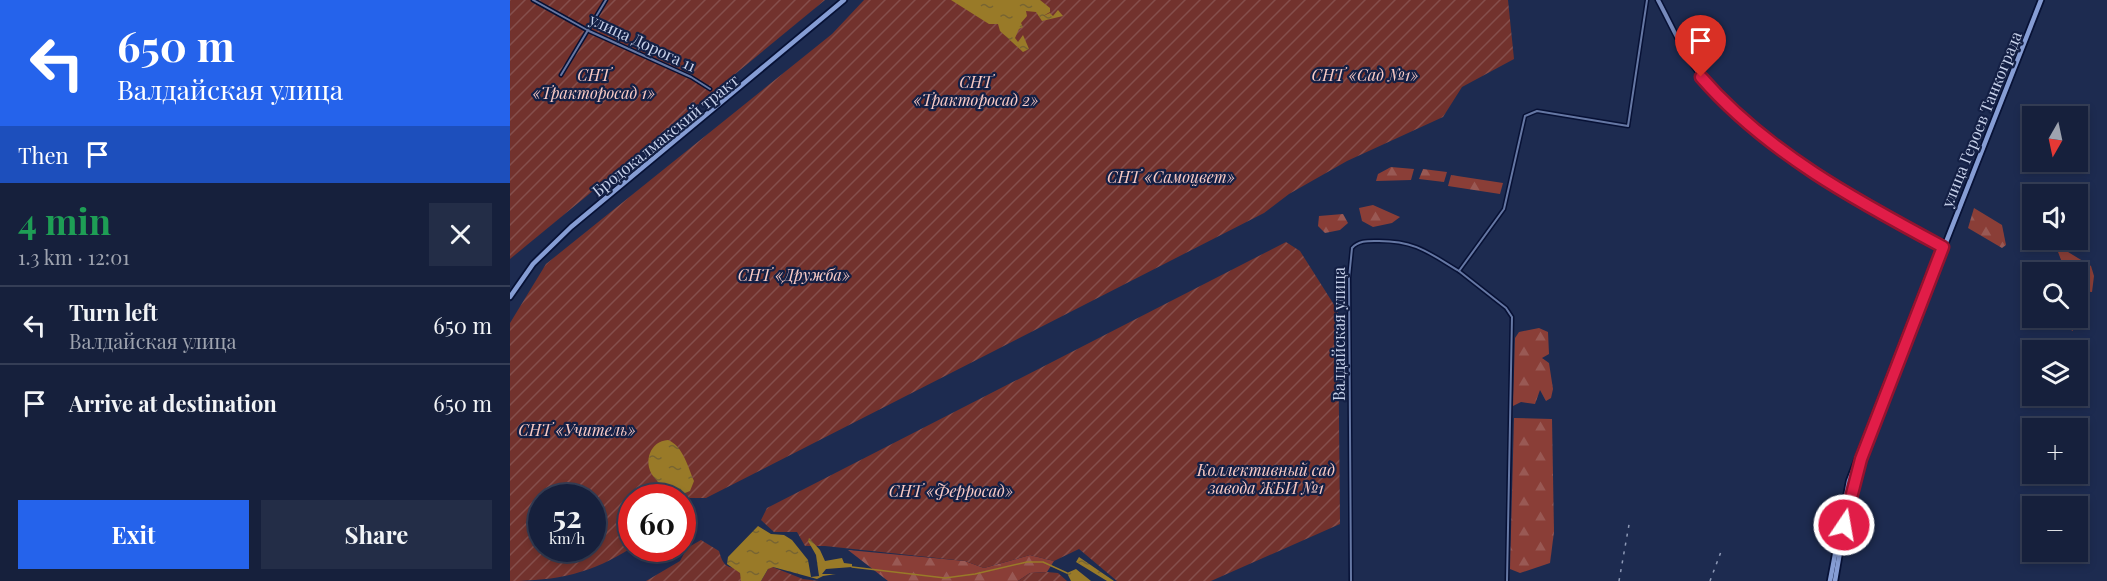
<!DOCTYPE html>
<html lang="en">
<head>
<meta charset="utf-8">
<style>
  body { margin:0; font-family:"Playfair Display",serif; background:#232d47; color:#f1f3f6; height:100vh; display:flex; flex-direction:column; font-size:22px; white-space:nowrap }
  * { box-sizing:border-box; margin:0 }
  p { font-size:20px; color:#9ea3af }
  .icon { flex:none; width:33px; height:33px; fill:none; stroke:currentColor; stroke-width:2; stroke-linecap:round; stroke-linejoin:round }
  .map { position:relative; flex:1; overflow:hidden }
  .side { display:flex; flex-direction:column; background:#16203c; width:510px }
  .side>* { flex:none }
  .hud { background:#2563eb; color:#fff; overflow:hidden }
  .needle { width:39px; rotate:189deg }
  .tools { position:absolute; left:1512px; top:106px; display:grid; gap:12px }
  .tools a { display:grid; place-items:center; width:66px; height:66px; border-radius:0px; background:#16203c; box-shadow:0 3px 9px #0003,0 0 0 2px #353e56; font-size:30px }
  .speed { position:absolute; left:18px; top:484px; display:flex; gap:12px; font-size:30px; font-weight:700; text-align:center }
  .speed>* { display:grid; place-content:center; width:78px; height:78px; border-radius:50%; background:#16203c; box-shadow:0 3px 9px #0003,0 0 0 2px #353e56; line-height:1 }
  .speed small { font-size:15px; font-weight:400 }
  .speed .limit { border:9px solid #d22; background:#fff; color:#111 }
  .pin { position:absolute; display:grid; place-items:center; width:51px; height:51px; color:#fff; margin:-62px -26px; border-radius:50% 50% 50% 0; rotate:-45deg; box-shadow:0 0 6px #0007 }
  .pin .icon { rotate:45deg }
  .me { position:absolute; width:66px; margin:-33px; rotate:12deg; stroke-linejoin:round; filter:drop-shadow(0 0 4px #0008) }
  .turn { display:flex; align-items:center; gap:21px; height:126px; padding:0 18px; font-size:27px }
  .turn .icon { width:78px; height:78px; stroke-width:2.5 }
  .turn b { display:block; font-size:42px; line-height:51px }
  .then { display:flex; align-items:center; height:57px; padding:0 18px; background:#0003; gap:12px; font-size:22px }
  .round { display:grid; place-items:center; flex:none; width:63px; height:63px; border-radius:0px; background:#232d47 }
  .summary { display:flex; align-items:center; justify-content:space-between; height:102px; padding:0 18px }
  h1 { font-size:36px; font-weight:700; line-height:45px; color:#1e9e55 }
  .action { display:flex; gap:12px; margin-top:auto; padding:12px 18px }
  .action a { flex:1; height:69px; border-radius:0px; background:#2563eb; color:#fff; font-size:24px; font-weight:700; line-height:69px; text-align:center }
  .action a+a { background:#232d47; color:#f1f3f6 }
  ul { padding:0; list-style:none }
  li { display:flex; align-items:center; gap:18px; height:78px; padding:0 18px; border-top:2px solid #353e56 }
  li div { flex:1 }
  li b { display:block; font-size:22px }
  li em { font-style:normal }
  main { display:flex; flex:1; min-height:0 }
  .map>svg:first-child { display:block }
  .forest { fill:url(#forest-firs) }
  .garden { fill:url(#garden-furrows); fill-rule:evenodd }
  .water { fill:url(#water-ripples) }
  .lines { fill:none; stroke-linecap:round; stroke-linejoin:round }
  .stream { stroke:#997a28; stroke-width:1.5 }
  .street-casing { stroke:#071135; stroke-width:5 }
  .secondary-casing { stroke:#071135; stroke-width:7 }
  .primary-casing { stroke:#071135; stroke-width:8 }
  .street { stroke:#6678a4; stroke-width:2 }
  .secondary { stroke:#768abc; stroke-width:4 }
  .primary { stroke:#869dd4; stroke-width:4.5 }
  .rail { stroke:#8e9ab7; stroke-width:1.5; stroke-dasharray:3 6; stroke-linecap:butt }
  .route-casing { stroke:#92132f; stroke-width:15 }
  .route { stroke:#e11d48; stroke-width:10 }
  .labels { text-anchor:middle; dominant-baseline:central; stroke-width:4.5; stroke-linejoin:round; paint-order:stroke }
  .street-label { font-size:16px; fill:#c7d1ea; stroke:#142045 }
  .park-label { font-size:16px; font-style:italic; fill:#fbccc6; stroke:#142045 }
</style>
</head>
<body>
<main>
<section class="side">
<div class="hud">
<div class="turn"><svg class="icon" aria-label="left" viewBox="0 0 24 24"><path d="M17 20v-9H6M10 6l-5 5 5 5"/></svg><div><b>650 m</b>Валдайская улица</div></div>
<div class="then">Then<svg class="icon" aria-label="arrive" viewBox="0 0 24 24"><path d="M6 21V4h12l-3 4 3 4H6"/></svg></div>
</div>
<div class="summary"><div><h1>4 min</h1><p>1.3 km · 12:01</p></div><a class="round"><svg class="icon" aria-label="close" viewBox="0 0 24 24"><path d="M6 6l12 12M18 6L6 18"/></svg></a></div>
<ul>
<li><svg class="icon" aria-label="left" viewBox="0 0 24 24"><path d="M17 20v-9H6M10 6l-5 5 5 5"/></svg><div><b>Turn left</b><p>Валдайская улица</p></div><em>650 m</em></li>
<li><svg class="icon" aria-label="arrive" viewBox="0 0 24 24"><path d="M6 21V4h12l-3 4 3 4H6"/></svg><div><b>Arrive at destination</b></div><em>650 m</em></li>
</ul>
<div class="action"><a>Exit</a><a>Share</a></div>
</section>
<div class="map">
<svg width="1597" height="581" viewBox="0 0 1597 581">
  <defs>
    <pattern id="forest-firs" width="22" height="20" patternUnits="userSpaceOnUse" patternTransform="scale(1.5)"><rect width="22" height="20" fill="#8a3e37"/><path d="M5 1l3.5 6h-7zM16 11l3.5 6h-7z" fill="#995954"/></pattern>
    <pattern id="garden-furrows" width="10" height="10" patternUnits="userSpaceOnUse" patternTransform="scale(1.5)"><rect width="10" height="10" fill="#72322d"/><path d="M-1 1l2-2M0 10L10 0M9 11l2-2" fill="none" stroke="#854f4c"/></pattern>
    <pattern id="water-ripples" width="26" height="14" patternUnits="userSpaceOnUse" patternTransform="scale(1.5)"><rect width="26" height="14" fill="#997a28"/><path d="M2 4q2-2 4 0t4 0M15 11q2-2 4 0t4 0" fill="none" stroke="#786532"/></pattern>
  </defs>
  <rect width="100%" height="100%" fill="#1d2b50"/>
  <g class="forest">
    <path d="M881,167L904,169L901,180L866,181L868,174Z"/>
    <path d="M913,169L937,172L934,182L909,179Z"/>
    <path d="M941,175L993,183L990,194L938,186Z"/>
    <path d="M863,205L890,217L882,223L863,227L852,221L849,208Z"/>
    <path d="M1464,208L1492,225L1496,245L1492,248L1458,228Z"/>
    <path d="M833,214L838,223L830,230L815,233L808,226L809,216Z"/>
    <path d="M1545,244L1581,266L1584,276L1582,292L1568,291V273H1556Z"/>
    <path d="M1539,318H1561L1563,331Z"/>
    <path d="M1029,328L1038,332L1039,354L1032,358L1039,363L1043,389L1041,398L1036,401L1030,390L1025,404L1011,402L1003,406L1005,338L1009,332Z"/>
    <path d="M1004,418L1042,419L1044,532L1040,563L1010,573L1000,569Z"/>
    <path d="M338,550L455,561L474,568L520,555L544,561L537,572L520,573L508,581H378Z"/>
  </g>
  <g class="garden">
    <path d="M0,0H315L0,259Z"/>
    <path d="M354,0H998L1004,59L952,87L933,117L837,161L779,194L754,213L196,498H122L121,548C83,573 46,581 0,581V323L36,264L322,34ZM32,498H82V549H32Z"/>
    <path d="M776,242L790,251L828,311L830,524L701,581H607L569,549L544,561L520,555L474,568L455,561L315,546H295L287,532H264L251,520L257,508Z"/>
    <path d="M191,540L209,551C213,564 215,568 229,568L232,581H136L170,561L177,548Z"/>
    <path d="M260,566L293,579L309,581H251Z"/>
    <path d="M537,572L548,573L557,581H508L520,573Z"/>
  </g>
  <g class="water">
    <path d="M441,0H530L540,8V12L533,16L540,13L543,16L548,10L553,16L532,21L526,12L516,11L517,16L511,23L513,27L509,29L505,38L508,42L513,35L519,49L513,52L490,31L488,24H479Z"/>
    <path d="M158,440C173,446 178,467 184,481L180,491L170,495C160,491 150,485 143,476C133,462 140,441 158,440Z"/>
    <path d="M248,526L261,534L274,535L282,540L298,560L301,577L309,576L306,555L298,541L299,538L310,550L315,561L332,558L334,563L342,564V567L316,569L312,574H326L313,576L307,579L263,567L258,569L251,581H231L230,573L217,564L218,557Z"/>
    <path d="M569,557L604,581H597L566,562Z"/>
    <path d="M566,569L581,581H561L557,573Z"/>
  </g>
  <g class="lines">
    <path class="stream" d="M342,567L435,578L465,574L517,562H533L557,573"/>
    <g class="street-casing">
      <g id="street">
        <path d="M23,0L79,31L181,77L200,89"/>
        <path d="M51,75L96,0"/>
        <path d="M949,271L996,308L1002,317L997,581"/>
        <path d="M841,581L839,278L842,248C849,240 859,241 869,241C906,241 919,253 949,271L994,209L1015,116L1027,111L1118,126L1137,0"/>
      </g>
    </g>
    <g class="secondary-casing">
      <path id="secondary" d="M1148,0C1162,26 1175,57 1194,80C1251,151 1353,203 1433,247"/>
    </g>
    <g class="primary-casing">
      <g id="primary">
        <path d="M0,297L23,264L61,227L334,0"/>
        <path d="M1320,581L1339,481L1419,274L1432,249"/>
        <path d="M1325,581L1339,499L1351,459L1531,0"/>
      </g>
    </g>
    <use href="#street" class="street"/>
    <use href="#secondary" class="secondary"/>
    <use href="#primary" class="primary"/>
    <g class="rail">
      <path d="M1109,581L1120,519"/>
      <path d="M1200,581L1212,549"/>
    </g>
  </g>
  <g class="lines">
    <g class="route-casing">
      <path id="route" d="M1191,77C1256,152 1347,201 1433,247L1351,459L1334,525"/>
    </g>
    <use href="#route" class="route"/>
  </g>
  <g class="labels">
    <g class="street-label">
      <text transform="translate(133 42) rotate(25)">улица Дорога 11</text>
      <text transform="translate(1471 119) rotate(-68)">улица Героев Танкограда</text>
      <text transform="translate(155 135) rotate(-39)">Бродокалмакский тракт</text>
      <text transform="translate(828 334) rotate(-90)">Валдайская улица</text>
    </g>
    <g class="park-label">
      <text x="84" y="74">СНТ<tspan x="84" dy="18">«Тракторосад 1»</tspan></text>
      <text x="855" y="74">СНТ «Сад №1»</text>
      <text x="466" y="81">СНТ<tspan x="466" dy="18">«Тракторосад 2»</tspan></text>
      <text x="661" y="176">СНТ «Самоцвет»</text>
      <text x="284" y="274">СНТ «Дружба»</text>
      <text x="67" y="429">СНТ «Учитель»</text>
      <text x="756" y="469">Коллективный сад<tspan x="756" dy="18">завода ЖБИ №1</tspan></text>
      <text x="441" y="490">СНТ «Ферросад»</text>
    </g>
  </g>
</svg>
<div class="tools">
<a><svg class="needle" viewBox="-14 -14 28 28"><path d="M0-13l5 13h-10z" fill="#e53935"/><path d="M0 13l5-13h-10z" fill="#9ea3af"/></svg></a>
<a><svg class="icon" aria-label="sound" viewBox="0 0 24 24"><path d="M4 9h4l5-4v14l-5-4H4zM17 9q2 3 0 6"/></svg></a>
<a><svg class="icon" aria-label="search" viewBox="0 0 24 24"><circle cx="10" cy="10" r="6"/><path d="M15 15l6 6"/></svg></a>
<a><svg class="icon" aria-label="layers" viewBox="0 0 24 24"><path d="M12 4l9 5-9 5-9-5zM3 14l9 5 9-5"/></svg></a>
<a>+</a>
<a>−</a>
</div>
<div class="speed"><div>52<small>km/h</small></div><div class="limit">60</div></div>
<div class="pin" style="left:1191px;top:77px;background:#d93025"><svg class="icon" aria-label="arrive" viewBox="0 0 24 24"><path d="M6 21V4h12l-3 4 3 4H6"/></svg></div>
<svg class="me" style="left:1334px;top:525px" viewBox="-20 -20 40 40"><circle r="17" fill="#e11d48" stroke="#fff" stroke-width="3"/><path d="M0-11L8 9 0 5-8 9z" fill="#fff"/></svg>
</div>
</main>
</body>
</html>
